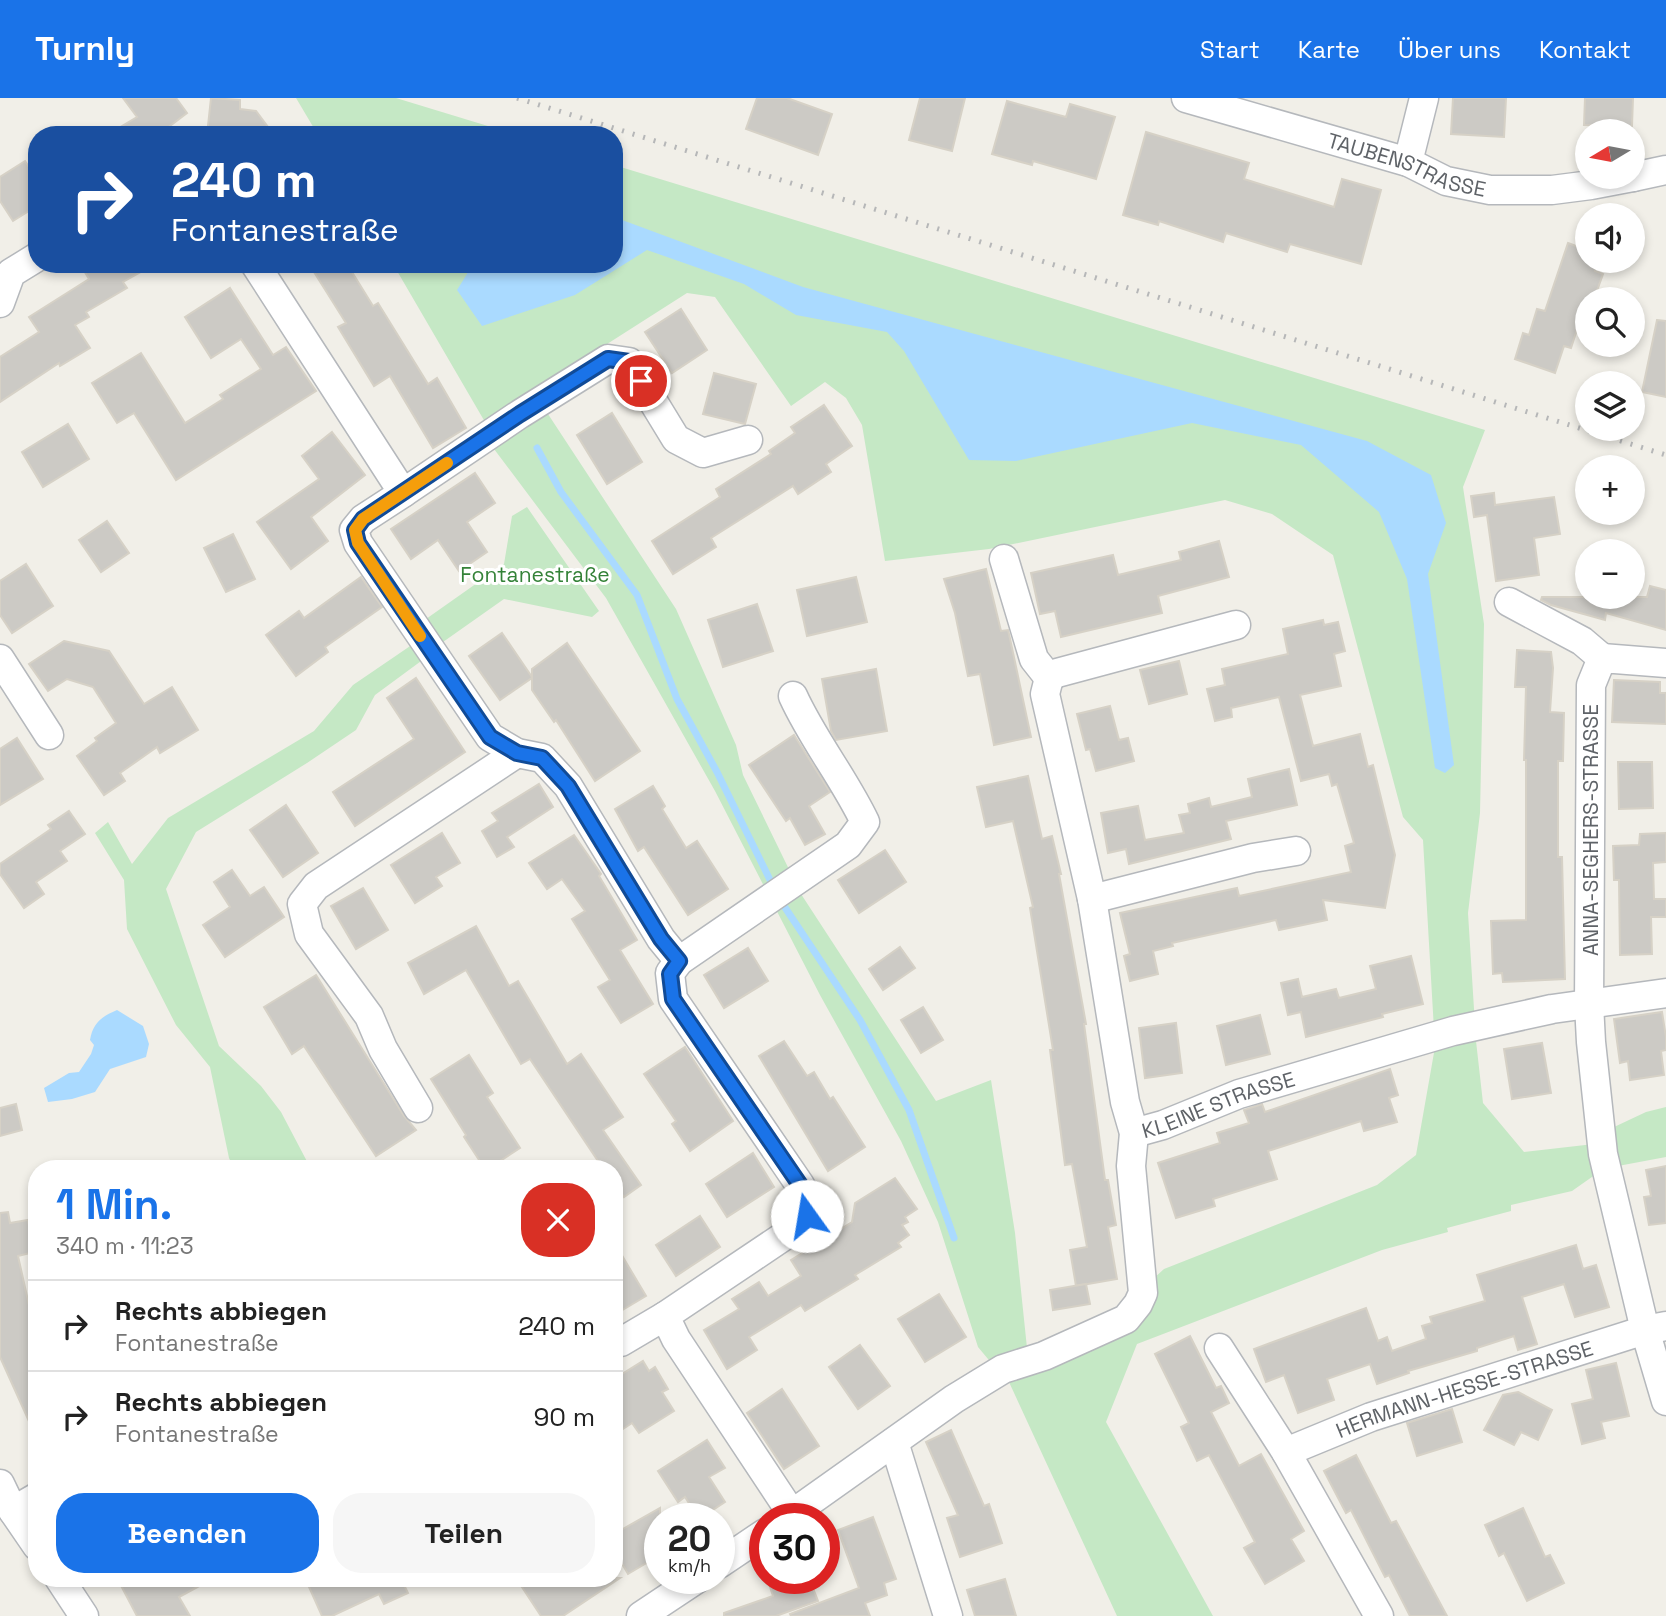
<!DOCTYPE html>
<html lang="de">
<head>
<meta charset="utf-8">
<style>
  body { margin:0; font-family:"Space Grotesk",sans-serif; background:#f6f6f6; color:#222; height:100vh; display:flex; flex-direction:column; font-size:26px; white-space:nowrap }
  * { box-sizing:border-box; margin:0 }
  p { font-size:23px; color:#767676 }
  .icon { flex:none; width:38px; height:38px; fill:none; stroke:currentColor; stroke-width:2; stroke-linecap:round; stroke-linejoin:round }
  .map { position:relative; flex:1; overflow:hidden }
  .panel { position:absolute; left:28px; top:1062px; width:595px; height:427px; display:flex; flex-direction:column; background:#fff; border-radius:28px; box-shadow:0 4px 10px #0003 }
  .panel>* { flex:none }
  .top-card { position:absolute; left:28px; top:28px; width:595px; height:147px; border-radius:28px; box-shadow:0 4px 10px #0003; background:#1a4fa0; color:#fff; overflow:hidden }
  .needle { width:46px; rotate:260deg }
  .controls { position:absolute; left:1575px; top:21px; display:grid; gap:14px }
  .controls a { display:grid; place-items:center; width:70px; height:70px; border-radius:50%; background:#fff; box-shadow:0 4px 10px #0003; font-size:35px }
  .speed { position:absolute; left:644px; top:1405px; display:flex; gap:14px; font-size:35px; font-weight:700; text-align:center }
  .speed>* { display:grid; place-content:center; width:91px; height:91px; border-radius:50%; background:#fff; box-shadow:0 4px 10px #0003; line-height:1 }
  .speed small { font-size:18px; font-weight:400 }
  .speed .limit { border:10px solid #d22; background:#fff; color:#111 }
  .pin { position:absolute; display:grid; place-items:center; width:60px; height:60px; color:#fff; margin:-30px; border:4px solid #fff; border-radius:50%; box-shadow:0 2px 7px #0007 }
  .me { position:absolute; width:77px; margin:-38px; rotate:347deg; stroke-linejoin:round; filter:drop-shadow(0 0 5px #0008) }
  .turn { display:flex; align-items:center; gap:24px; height:147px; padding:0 28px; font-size:32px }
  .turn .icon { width:91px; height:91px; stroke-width:2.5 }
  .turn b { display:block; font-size:49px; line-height:60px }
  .round { display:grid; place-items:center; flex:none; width:74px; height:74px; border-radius:28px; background:#f6f6f6 }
  .overview { display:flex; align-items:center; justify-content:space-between; height:119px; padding:0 28px }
  h1 { font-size:42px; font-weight:600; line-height:52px; color:#1a73e8 }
  .button { display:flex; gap:14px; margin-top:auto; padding:14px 28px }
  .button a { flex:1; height:80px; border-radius:28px; background:#1a73e8; color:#fff; font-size:28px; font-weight:600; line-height:80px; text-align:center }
  .button a+a { background:#f6f6f6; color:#222 }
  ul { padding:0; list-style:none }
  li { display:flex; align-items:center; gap:21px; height:91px; padding:0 28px; border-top:2px solid #e0e0e0 }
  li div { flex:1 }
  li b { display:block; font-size:26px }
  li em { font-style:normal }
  header { display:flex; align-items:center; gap:42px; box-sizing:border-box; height:98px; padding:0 35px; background:#1a73e8; color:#fff }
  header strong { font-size:33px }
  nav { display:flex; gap:38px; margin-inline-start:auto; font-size:24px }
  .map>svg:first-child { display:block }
  .green { fill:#c5e8c5 }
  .water { fill:#aadaff }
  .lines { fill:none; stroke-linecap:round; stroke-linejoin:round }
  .stream { stroke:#aadaff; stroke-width:7 }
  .building { fill:#cccac5; stroke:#d6d1c6; stroke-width:2 }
  .minor-casing { stroke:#b5b8bc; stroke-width:31 }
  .minor { stroke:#fff; stroke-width:28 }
  .rail { stroke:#b6b7b8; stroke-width:5; stroke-dasharray:2 9; stroke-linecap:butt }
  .route-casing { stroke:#114b97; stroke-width:18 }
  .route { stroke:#1a73e8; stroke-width:12 }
  .slow { stroke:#f59e0b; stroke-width:12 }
  .labels { text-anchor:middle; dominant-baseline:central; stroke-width:6; stroke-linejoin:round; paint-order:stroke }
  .street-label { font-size:21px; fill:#5f6368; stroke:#fff }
  .park-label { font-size:21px; fill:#348238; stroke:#fff }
</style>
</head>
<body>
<header>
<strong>Turnly</strong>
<nav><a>Start</a><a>Karte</a><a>Über uns</a><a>Kontakt</a></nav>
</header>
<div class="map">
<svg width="1666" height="1518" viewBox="0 0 1666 1518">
  <rect width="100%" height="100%" fill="#f1efe8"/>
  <g class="green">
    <path d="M296,0H396L517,37H318Z"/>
    <path d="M614,67L1485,332L1463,389L1484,526L1480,715L1468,815L1476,943L1483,1005L1524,1054L1594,1046L1599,1074L1572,1093L1511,1107V1113L1447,1130L1448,1134L1382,1152L1137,1246L1106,1324L1213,1518H1117L1009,1284L1003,1279L978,1249L938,1124L901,1043L820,897L715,693L606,500L491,347L546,313L676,511L736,647L743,677L801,796L936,1003L991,982L1015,1135L1027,1250L1120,1211L1164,1171L1377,1087L1416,1057L1435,949L1423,742L1403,719L1333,457L1272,416L1225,402L989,451L885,463L862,327L846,300L825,284L791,308L715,199L687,195L485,324L393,166H614Z"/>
    <path d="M527,409L599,513L592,519L504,501L443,544L426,521L504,466L512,418Z"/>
    <path d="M419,542L432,555L375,597L356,632L307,665L196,734L166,791L219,948L261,988L281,1014L311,1071H234L229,1060L210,969L176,927L127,831L124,782L95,735L108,724L132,766L168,720L314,633L353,587Z"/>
    <path d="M1666,1009V1059L1618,1068L1612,1030L1646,1014Z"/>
  </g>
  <g class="water">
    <path d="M614,119L803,189L1367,343L1431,377L1446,425L1428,476L1454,667L1445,675L1435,670L1407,481L1379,414L1301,347L1192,325L1016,363L969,362L904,253L887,234L796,217L744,186L647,152L575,197L482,228L457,192L467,176V166H614Z"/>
    <path d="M117,912L143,928L149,946L146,959L110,971L95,994L72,1001L48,1004L44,990L69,975L79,974L91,956L94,947L90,942C93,925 101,919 117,912Z"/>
  </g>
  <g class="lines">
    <g class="stream">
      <path d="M537,350L561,394L637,497L677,601L717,674L773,788"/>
      <path d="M782,805L860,922L909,1012L954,1140"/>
    </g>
  </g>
  <g class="building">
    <path d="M123,0H176L187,15L158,37H107L137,19Z"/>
    <path d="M211,0L240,2V11L256,13L274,37H207Z"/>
    <path d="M757,0H787L832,16L818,57L746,31Z"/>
    <path d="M920,0H965L952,53L909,42Z"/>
    <path d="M1453,0H1506L1504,39L1451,36Z"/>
    <path d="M1585,0H1633L1632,28L1584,27Z"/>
    <path d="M1007,3L1066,19L1070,6L1115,19L1096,81L1033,63L1032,67L992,56Z"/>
    <path d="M1146,34L1249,65L1244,81L1334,109L1342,81L1381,92L1361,166L1290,146L1287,154L1226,135L1223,144L1159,123L1158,127L1123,117Z"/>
    <path d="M25,63L37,81V108L13,123L0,103V79Z"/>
    <path d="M1568,145L1587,152V163H1599L1595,173L1603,176L1594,201H1587L1571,250L1564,248L1555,275L1515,261L1523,235L1529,237L1537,211L1545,213Z"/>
    <path d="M80,166H155L123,184L127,190L86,214L89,219L75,227L90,250L60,268L59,265L0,304V259L39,234L29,219L89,181Z"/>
    <path d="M309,166H347L373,208L378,205L428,286L437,280L466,330L433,350L390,278L374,288L338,229L346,225Z"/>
    <path d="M230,190L273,257L286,249L316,293L176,382L134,315L117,325L92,285L141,255L185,325L223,301L220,297L261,271L241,241L211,260L185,219Z"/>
    <path d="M681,211L707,252L672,275L645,234Z"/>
    <path d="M1657,222L1666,223V299L1642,294Z"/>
    <path d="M714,275L756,286L745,326L703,316Z"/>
    <path d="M824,307L852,348L826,366L831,374L798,396L793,388L711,440L716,449L673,476L652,443L720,399L716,391L771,356L769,353L795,335L791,329Z"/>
    <path d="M612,315L642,364L607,386L577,337Z"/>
    <path d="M68,326L89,361L43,389L22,354Z"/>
    <path d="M332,334L365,377L311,419L328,443L291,471L257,424L319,381L302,358Z"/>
    <path d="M475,375L495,405L467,424L487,454L459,473L438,442L411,461L391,431Z"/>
    <path d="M1494,395L1495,407L1554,399L1560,436L1534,440L1539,477L1496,483L1487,417L1474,419L1471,398Z"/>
    <path d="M107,423L129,455L101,474L79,442Z"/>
    <path d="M233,436L255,481L226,494L204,450Z"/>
    <path d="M1219,443L1229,479L1158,498L1162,515L1061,539L1055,513L1040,516L1031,475L1113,457L1118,477L1181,462L1179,454Z"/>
    <path d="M26,466L53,508L12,535L0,517V483Z"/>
    <path d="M986,471L1001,533L1008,532L1009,536L1031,639L994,647L980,576L968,578L955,515L944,481Z"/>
    <path d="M361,479L382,509L325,549L328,554L296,578L266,537L299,513L304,520Z"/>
    <path d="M856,479L867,524L807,538L797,492Z"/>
    <path d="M1650,488L1666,492V532L1606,515L1605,522L1551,507L1541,502L1542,499H1647Z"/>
    <path d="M757,506L773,553L723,569L708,522Z"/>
    <path d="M1323,522L1324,527L1338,524L1345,553L1334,556L1341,588L1300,597L1313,648L1360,636L1368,669L1373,667L1395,757L1385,810L1323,802L1327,822L1279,832L1276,822L1172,845L1173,848L1153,853L1158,876L1130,883L1124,858L1130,856L1120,815L1237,790L1239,798L1351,774L1345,748L1354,745L1337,686L1332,688L1329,676L1301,683L1279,599L1231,610L1232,619L1215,623L1207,591L1225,587L1222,571L1288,556L1283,531Z"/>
    <path d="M502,535L532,579V571L567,545L640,653L595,683L556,622L554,624L532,592V580L500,602L469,558Z"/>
    <path d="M64,543L109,553L144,606L172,589L198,632L160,655L157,649L120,675L125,683L104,697L77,658L97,643L95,640L116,625L93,589L67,581L48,593L29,566Z"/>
    <path d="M1517,552L1551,554L1553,570L1550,614L1564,615L1563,663H1558V759H1562L1565,881L1503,884L1502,875L1493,876L1491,823L1526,822V662H1524L1526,589H1515Z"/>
    <path d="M1179,563L1187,596L1149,606L1140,572Z"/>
    <path d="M876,571L887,633L836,642L831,633L822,581Z"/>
    <path d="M416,580L465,654L355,728L333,694L414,641L387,600Z"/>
    <path d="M1614,582L1660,584V595H1666V626L1612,624Z"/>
    <path d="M1110,608L1119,642L1128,640L1134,663L1096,673L1090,651L1086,652L1077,616Z"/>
    <path d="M794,637L830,694L809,708L825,736L805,747L790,720L786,723L749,667Z"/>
    <path d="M17,640L43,681L0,707V651Z"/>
    <path d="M1618,664H1652L1653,710L1619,711Z"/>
    <path d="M1289,671L1297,707L1226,723L1231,741L1129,766L1126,751L1108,755L1101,715L1138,708L1145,742L1184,735L1179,717L1190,715L1188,706L1209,700L1211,709L1252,699L1248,681Z"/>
    <path d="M1028,678L1042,741L1052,738L1061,776H1059L1086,926H1084L1105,1082H1108L1116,1127L1108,1129L1117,1181L1076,1188L1070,1152L1087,1149L1072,1066L1065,1067L1050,952H1053L1030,810L1033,809L1013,723L986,729L977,689Z"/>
    <path d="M539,686L553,709L507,739L514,749L497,759L482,733L498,723L492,715Z"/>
    <path d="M653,688L665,708L662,711L686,750L697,743L728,791L688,817L644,749L638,753L615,711Z"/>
    <path d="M286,707L318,755L283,779L250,732Z"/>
    <path d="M69,713L85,736L60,753L67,763L36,784L44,796L24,810L0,776V766L51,731L48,727Z"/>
    <path d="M442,735L460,765L436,779L442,788L415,805L391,767Z"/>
    <path d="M1666,735V764L1653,765L1654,801H1666V819H1651L1652,856L1620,857L1619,782H1614L1613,748L1639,747L1640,736Z"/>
    <path d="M574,737L601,776L599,778L637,842L620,852L653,906L621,925L598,889L610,882L572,821L585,813L562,781L547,791L529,765Z"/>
    <path d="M885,752L906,784L859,815L838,782Z"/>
    <path d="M232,772L250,798L264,789L284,819L225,859L203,827L230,809L214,784Z"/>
    <path d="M363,790L388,832L356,851L331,808Z"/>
    <path d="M476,828L509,888L518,883L567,966L581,956L623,1019L603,1032L641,1087L624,1099L614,1084V1071L602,1069L530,961L521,966L466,872L424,896L408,865Z"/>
    <path d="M900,849L915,870L883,892L869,871Z"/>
    <path d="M748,850L768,883L724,910L704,877Z"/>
    <path d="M1411,858L1423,906L1382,916L1383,919L1306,939L1301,914L1288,917L1281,885L1298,881L1302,899L1336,891L1339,900L1376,891L1370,868Z"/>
    <path d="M316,877L404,1018L416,1032L376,1058L304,948L292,956L264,909Z"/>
    <path d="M923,909L943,942L921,955L901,922Z"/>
    <path d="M1662,914L1666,939V952L1661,953L1664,977L1630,982L1628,963L1620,965L1614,921Z"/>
    <path d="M1260,917L1270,956L1226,967L1217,928Z"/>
    <path d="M1176,925L1182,975L1145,980L1139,930Z"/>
    <path d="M784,943L807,978L814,974L830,1001L833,999L865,1049L828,1073L759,958Z"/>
    <path d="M1542,945L1551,995L1512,1001L1504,951Z"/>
    <path d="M685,949L733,1023L690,1053L672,1026L676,1023L644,976Z"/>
    <path d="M469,957L493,995L487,999L520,1050L488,1071H485L464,1039L466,1037L431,981Z"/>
    <path d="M1390,971L1398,997L1389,1000L1397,1024L1364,1033L1361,1023L1268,1053L1277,1081L1213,1101L1215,1108L1176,1120L1158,1065L1220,1045L1217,1035L1249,1025L1244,1012L1262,1006L1265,1014Z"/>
    <path d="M16,1006L22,1032L0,1038V1010Z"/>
    <path d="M753,1055L774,1089L727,1119L706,1086Z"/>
    <path d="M1666,1068V1125L1649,1127L1644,1099L1651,1098L1646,1072Z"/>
    <path d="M895,1080L917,1111L905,1119L908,1124L902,1127L909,1137L898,1145L901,1149L855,1177L858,1181L805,1213L801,1207L749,1239L757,1252L727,1271L704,1232L739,1211L732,1201L759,1184L768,1198L801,1178L791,1162L852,1124L855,1105Z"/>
    <path d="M8,1114L10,1125L28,1122L34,1154L18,1158L33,1225L37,1223V1341L0,1259V1115Z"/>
    <path d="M700,1118L720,1149L676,1178L656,1147Z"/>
    <path d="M614,1144L646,1198L614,1217Z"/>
    <path d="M1576,1147L1583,1171L1596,1167L1609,1209L1575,1219L1564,1186L1522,1199L1537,1246L1518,1252L1514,1238L1477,1250V1253L1408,1273L1409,1275L1377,1286L1370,1266L1327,1281L1334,1302L1298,1315L1284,1277L1266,1284L1254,1251L1366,1210L1378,1243L1387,1239L1392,1253L1426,1241L1422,1228L1432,1225L1430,1219L1485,1203L1477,1177Z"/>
    <path d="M1086,1186L1090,1206L1053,1212L1050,1192Z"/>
    <path d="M939,1196L966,1239L925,1264L898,1221Z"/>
    <path d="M1190,1238L1216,1290L1221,1288L1229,1305L1211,1314L1239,1368L1261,1356L1304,1433L1291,1441L1304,1463L1265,1486L1244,1450L1255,1444L1209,1357L1197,1363L1181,1329L1189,1325L1155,1256Z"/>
    <path d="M860,1247L890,1288L858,1311L829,1269Z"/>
    <path d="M643,1263L649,1273L655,1269L668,1291L662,1294L674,1313L639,1335L632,1325L614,1337V1281Z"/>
    <path d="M1616,1265L1629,1318L1601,1324L1605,1340L1582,1346L1572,1306L1593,1301L1586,1272Z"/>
    <path d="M782,1291L819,1348L784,1371L747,1315Z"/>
    <path d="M1518,1294L1552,1312L1538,1342L1521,1334L1514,1347L1484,1332L1503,1297Z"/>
    <path d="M1452,1311L1462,1344L1417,1358L1407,1325Z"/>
    <path d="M951,1332L984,1408L989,1406L1002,1445L960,1459L947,1420L958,1417L926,1344Z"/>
    <path d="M707,1342L725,1370L709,1379L725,1404L699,1421L685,1399L678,1404L658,1373Z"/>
    <path d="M1356,1357L1391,1425L1396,1423L1447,1518H1410L1389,1477L1385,1479L1351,1412L1346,1415L1324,1373Z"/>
    <path d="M660,1410V1457L628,1476L614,1452V1436Z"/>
    <path d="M1523,1410L1545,1459L1550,1457L1564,1485L1527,1503L1504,1455L1499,1458L1485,1427Z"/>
    <path d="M873,1419L896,1481L884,1485L887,1497L865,1505L870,1518H791L790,1516L859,1490L838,1432Z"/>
    <path d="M117,1480H214L179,1499L190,1518H137Z"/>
    <path d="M305,1480H413L403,1485L408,1495L384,1506L379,1496L332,1518H322Z"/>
    <path d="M516,1480H620L563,1518H541Z"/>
    <path d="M767,1480H809L818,1503L776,1518H724V1515L773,1498Z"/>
    <path d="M1005,1481L1016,1518H975L967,1492Z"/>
  </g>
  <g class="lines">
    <g class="minor-casing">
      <g id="minor">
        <path id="s1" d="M1186,0L1408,64L1446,83L1490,92H1552L1591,87L1633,79"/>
        <path d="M1408,64L1424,0"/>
        <path d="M1633,79L1666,72"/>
        <path d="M255,166L403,395L363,421L354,432L358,445L490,639L517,655L542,660L568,688L661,841L679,863"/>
        <path d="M0,205L11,175L37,159"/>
        <path d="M403,395L520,316L608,261L629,264L676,341L703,355L748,342"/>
        <path d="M1004,461L1034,561L1049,580"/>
        <path d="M1509,504L1582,543L1602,560"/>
        <path d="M0,561L49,637"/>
        <path d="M1666,565L1602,560L1591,587L1589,906L1591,944L1603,1056L1645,1232L1666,1303"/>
        <path d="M1092,801L1253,760L1296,753"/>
        <path d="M418,1010L383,951L369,918L309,836L302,806L316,788L517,655"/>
        <path id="s2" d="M1134,1035L1163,1027L1239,996L1453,933L1552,911L1666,895"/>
        <path d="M614,1245L621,1244L665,1218"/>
        <path d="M1219,1250L1286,1354"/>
        <path d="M894,1344L948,1518"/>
        <path d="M0,1386L13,1413L37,1448"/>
        <path d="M13,1413L37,1399"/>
        <path d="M792,1416L676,1241L665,1218L796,1130L807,1118L809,1104L800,1087L673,901L670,875L679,863L848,747L865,724C844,680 813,642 793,598"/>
        <path d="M785,1421L954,1301L1003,1271L1044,1258L1126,1221L1138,1206L1143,1195L1131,1068L1134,1035L1125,1004L1092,801L1045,596L1049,580L1057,575L1236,527"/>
        <path d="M719,1466L765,1435"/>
        <path d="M59,1480L84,1518"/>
        <path d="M641,1518L698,1480"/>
        <path id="s3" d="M1379,1518L1286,1354L1371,1319L1645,1232L1666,1228"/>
      </g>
    </g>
    <use href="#minor" class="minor"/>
    <path class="rail" d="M517,0L1666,357"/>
  </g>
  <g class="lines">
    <g class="route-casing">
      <path id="route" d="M641,283L629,264L608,261L520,316L363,421L355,432L358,445L490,639L517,655L542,660L568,688L661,841L679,863L670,876L673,901L800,1087L809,1104L807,1118"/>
    </g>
    <use href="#route" class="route"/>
    <path class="slow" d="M420,538L358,445L355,432L363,421L447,365"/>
  </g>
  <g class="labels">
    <g class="street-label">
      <text stroke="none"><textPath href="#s1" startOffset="231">TAUBENSTRASSE</textPath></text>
      <text transform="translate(1590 732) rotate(-90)">ANNA-SEGHERS-STRASSE</text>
      <text stroke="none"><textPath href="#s2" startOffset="89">KLEINE STRASSE</textPath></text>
      <text stroke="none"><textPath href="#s3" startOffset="378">HERMANN-HESSE-STRASSE</textPath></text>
    </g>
    <g class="park-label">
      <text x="535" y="476">Fontanestraße</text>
    </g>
  </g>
</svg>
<div class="controls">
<a><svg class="needle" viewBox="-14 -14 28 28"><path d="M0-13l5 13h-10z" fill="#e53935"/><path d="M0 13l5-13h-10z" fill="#767676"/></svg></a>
<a><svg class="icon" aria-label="sound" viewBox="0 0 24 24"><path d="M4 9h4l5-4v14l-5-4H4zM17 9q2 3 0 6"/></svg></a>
<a><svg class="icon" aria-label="search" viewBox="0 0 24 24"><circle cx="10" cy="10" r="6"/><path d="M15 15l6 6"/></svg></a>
<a><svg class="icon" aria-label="layers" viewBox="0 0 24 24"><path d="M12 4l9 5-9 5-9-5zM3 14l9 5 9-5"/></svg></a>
<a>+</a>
<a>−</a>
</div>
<div class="speed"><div>20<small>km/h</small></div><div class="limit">30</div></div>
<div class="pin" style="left:641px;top:283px;background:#d93025"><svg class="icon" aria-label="arrive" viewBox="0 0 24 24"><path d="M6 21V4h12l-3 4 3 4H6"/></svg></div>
<svg class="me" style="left:807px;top:1118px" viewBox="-20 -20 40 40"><circle r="19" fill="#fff"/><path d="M0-13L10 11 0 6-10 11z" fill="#1a73e8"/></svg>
<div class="top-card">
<div class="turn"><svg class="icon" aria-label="right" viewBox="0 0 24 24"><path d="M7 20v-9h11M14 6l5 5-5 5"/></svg><div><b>240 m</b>Fontanestraße</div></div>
</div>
<section class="panel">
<div class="overview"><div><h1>1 Min.</h1><p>340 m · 11:23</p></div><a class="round" style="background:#d93025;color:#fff"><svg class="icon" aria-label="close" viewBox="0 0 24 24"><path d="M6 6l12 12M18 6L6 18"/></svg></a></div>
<ul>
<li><svg class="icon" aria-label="right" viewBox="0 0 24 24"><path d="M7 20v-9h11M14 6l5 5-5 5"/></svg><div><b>Rechts abbiegen</b><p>Fontanestraße</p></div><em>240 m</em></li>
<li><svg class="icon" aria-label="right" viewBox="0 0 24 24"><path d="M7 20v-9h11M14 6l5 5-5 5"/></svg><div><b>Rechts abbiegen</b><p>Fontanestraße</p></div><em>90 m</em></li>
</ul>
<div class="button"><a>Beenden</a><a>Teilen</a></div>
</section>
</div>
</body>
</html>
